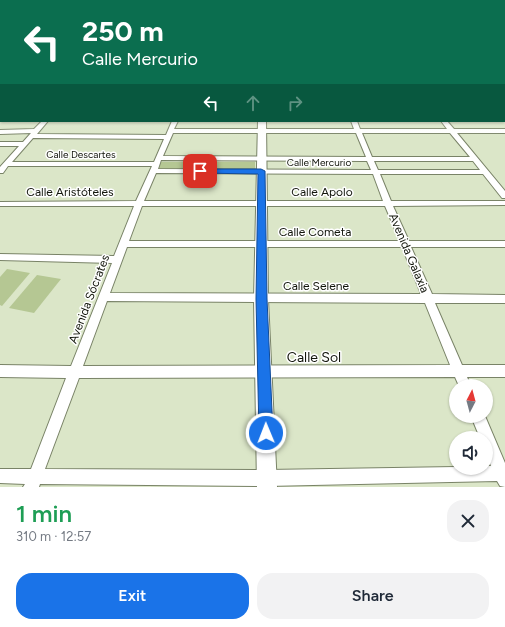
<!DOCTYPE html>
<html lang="en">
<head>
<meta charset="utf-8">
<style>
  body { margin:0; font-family:Figtree,sans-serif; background:#f2f2f3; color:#1f2937; height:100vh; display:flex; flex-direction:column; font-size:15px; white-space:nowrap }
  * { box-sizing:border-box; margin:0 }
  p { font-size:13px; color:#747a83 }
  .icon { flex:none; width:22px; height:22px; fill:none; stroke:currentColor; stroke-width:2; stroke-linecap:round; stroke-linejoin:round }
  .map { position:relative; height:487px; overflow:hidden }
  .details { display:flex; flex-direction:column; background:#fff; flex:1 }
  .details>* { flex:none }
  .hud { position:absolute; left:0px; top:0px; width:505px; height:122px; box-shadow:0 1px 3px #0004; background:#0b6e4f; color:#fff; overflow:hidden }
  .needle { width:26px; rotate:6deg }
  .tools { position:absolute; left:449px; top:379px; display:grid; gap:8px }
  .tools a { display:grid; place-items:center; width:44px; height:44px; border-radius:50%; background:#fff; box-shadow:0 1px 3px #0004; font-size:20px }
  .pin { position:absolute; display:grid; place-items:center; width:34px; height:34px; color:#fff; margin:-17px; border-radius:8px; box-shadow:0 2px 6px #0006 }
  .me { position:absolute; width:44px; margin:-22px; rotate:359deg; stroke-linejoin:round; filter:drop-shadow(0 0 3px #0008) }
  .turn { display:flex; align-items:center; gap:14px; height:84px; padding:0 16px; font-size:18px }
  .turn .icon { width:52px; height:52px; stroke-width:2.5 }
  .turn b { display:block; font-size:28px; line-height:34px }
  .lanes { display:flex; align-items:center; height:38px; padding:0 16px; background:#0003; justify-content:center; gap:20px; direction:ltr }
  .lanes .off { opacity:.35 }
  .round { display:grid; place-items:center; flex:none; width:42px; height:42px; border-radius:16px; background:#f2f2f3 }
  .overview { display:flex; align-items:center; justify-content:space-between; height:68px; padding:0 16px }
  h1 { font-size:24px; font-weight:600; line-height:30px; color:#1e9e55 }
  .button { display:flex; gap:8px; margin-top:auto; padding:8px 16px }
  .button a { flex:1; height:46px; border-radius:16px; background:#1a73e8; color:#fff; font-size:16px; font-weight:600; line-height:46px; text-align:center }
  .button a+a { background:#f2f2f3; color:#1f2937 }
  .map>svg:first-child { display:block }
  .green { fill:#b5c793 }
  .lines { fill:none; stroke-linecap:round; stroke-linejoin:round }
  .street-casing { stroke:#798367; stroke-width:2 }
  .secondary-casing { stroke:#798367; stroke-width:2 }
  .street { fill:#fff; fill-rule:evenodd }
  .secondary { fill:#fff; fill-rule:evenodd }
  .route { fill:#1a73e8; stroke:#114b97 }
  .labels { text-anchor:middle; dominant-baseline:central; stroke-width:3; stroke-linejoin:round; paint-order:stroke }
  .far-street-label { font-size:10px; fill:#12150b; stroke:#fff }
  .street-label { font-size:12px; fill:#12150b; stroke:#fff }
  .near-street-label { font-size:14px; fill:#12150b; stroke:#fff }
</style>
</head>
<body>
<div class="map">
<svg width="505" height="487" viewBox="0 0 505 487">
  <rect width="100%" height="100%" fill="#dbe6c8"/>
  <g class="green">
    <path d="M161,162H255V170H158Z"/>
    <path d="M7,269L30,273L2,306L0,305V277Z"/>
    <path d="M37,275L61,279L34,313L9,308Z"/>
  </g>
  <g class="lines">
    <g class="street-casing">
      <g id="street">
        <rect x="0" y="75" width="1" height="2"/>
        <rect x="0" y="84" width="1" height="2"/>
        <rect x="504" y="84" width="1" height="2"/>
        <path d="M504,103L505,104V108L504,107Z"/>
        <rect x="0" y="105" width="1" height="4"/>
        <path d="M42,121H48L37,134L166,135L172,121H178L174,129H354L351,121H357L360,129H447L441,121H447L454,129H505V133H457L505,191V198H502L483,174H380L391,201H505V205L393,206L409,241H505V247H411L432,294L505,295V303H435L462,365H505V377H467L471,386H459L455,377L79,378L45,469L267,470L456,467V468H486V466H491L486,453V438H480L471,416H485L505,463V487L500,486L497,481L267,486L40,484L39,487H23L25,484L0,483V469H31L66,378L0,377V365L71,366L112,263L0,260V254L114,256L134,206H0V202L136,201L152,166H8L3,173H0V167L19,146H0V142H23L31,133L0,134V130L34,129ZM173,133H356L366,157L163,156ZM362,133H450L470,157H372ZM33,138L164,139L154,162H12ZM161,160L367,161L371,170L158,169ZM374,161H473L480,170H378ZM156,173L373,174L383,201H144ZM142,206H385L400,241H129ZM127,247H402L421,294L110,293ZM107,301L425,303L450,365L83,366Z"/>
      </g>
    </g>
    <g class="secondary-casing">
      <path id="secondary" d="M258,121H266L268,299L277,487H257L254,299Z"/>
    </g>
    <use href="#street" class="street"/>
    <use href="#secondary" class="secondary"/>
  </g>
  <linearGradient id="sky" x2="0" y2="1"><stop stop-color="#7ca5ac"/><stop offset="0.51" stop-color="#eff4e6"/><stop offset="1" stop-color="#eff4e6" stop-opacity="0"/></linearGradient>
  <rect width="505" height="138" fill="url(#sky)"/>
  <path class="route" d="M200,169H261L265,171L267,299L273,433L271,438L266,440L261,438L259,433L256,299L258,174L197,173L196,171Z"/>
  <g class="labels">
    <g class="far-street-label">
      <text x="81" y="154">Calle Descartes</text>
      <text x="319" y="162">Calle Mercurio</text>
    </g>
    <g class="street-label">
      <text x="70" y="192">Calle Aristóteles</text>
      <text x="322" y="192">Calle Apolo</text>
      <text x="315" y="232">Calle Cometa</text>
      <text transform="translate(409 253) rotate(67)">Avenida Galaxia</text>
      <text x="316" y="286">Calle Selene</text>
      <text transform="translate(89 299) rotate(-69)">Avenida Sócrates</text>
    </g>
    <g class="near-street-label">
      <text x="314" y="357">Calle Sol</text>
    </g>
  </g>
</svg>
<div class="tools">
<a><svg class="needle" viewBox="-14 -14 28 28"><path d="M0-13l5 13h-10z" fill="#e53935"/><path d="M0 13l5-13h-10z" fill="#747a83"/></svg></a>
<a><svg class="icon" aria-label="sound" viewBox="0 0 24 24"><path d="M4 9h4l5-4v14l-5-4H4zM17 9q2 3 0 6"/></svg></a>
</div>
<div class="pin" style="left:200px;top:171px;background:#d93025"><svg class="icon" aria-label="arrive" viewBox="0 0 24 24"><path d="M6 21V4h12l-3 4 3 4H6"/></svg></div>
<svg class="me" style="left:266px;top:433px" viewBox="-20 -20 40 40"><circle r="17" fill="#1a73e8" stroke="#fff" stroke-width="3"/><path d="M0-11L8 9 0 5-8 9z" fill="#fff"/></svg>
<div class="hud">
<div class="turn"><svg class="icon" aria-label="left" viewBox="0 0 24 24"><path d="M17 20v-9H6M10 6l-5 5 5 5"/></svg><div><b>250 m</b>Calle Mercurio</div></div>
<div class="lanes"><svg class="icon" aria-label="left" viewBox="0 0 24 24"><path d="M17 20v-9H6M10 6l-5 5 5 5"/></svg><svg class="icon off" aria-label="ahead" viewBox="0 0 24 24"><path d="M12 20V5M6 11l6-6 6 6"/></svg><svg class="icon off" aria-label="right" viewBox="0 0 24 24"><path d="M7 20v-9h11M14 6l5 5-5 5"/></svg></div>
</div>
</div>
<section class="details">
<div class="overview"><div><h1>1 min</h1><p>310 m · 12:57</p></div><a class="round"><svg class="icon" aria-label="close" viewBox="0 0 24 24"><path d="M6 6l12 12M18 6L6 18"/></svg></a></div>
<div class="button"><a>Exit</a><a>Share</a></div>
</section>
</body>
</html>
